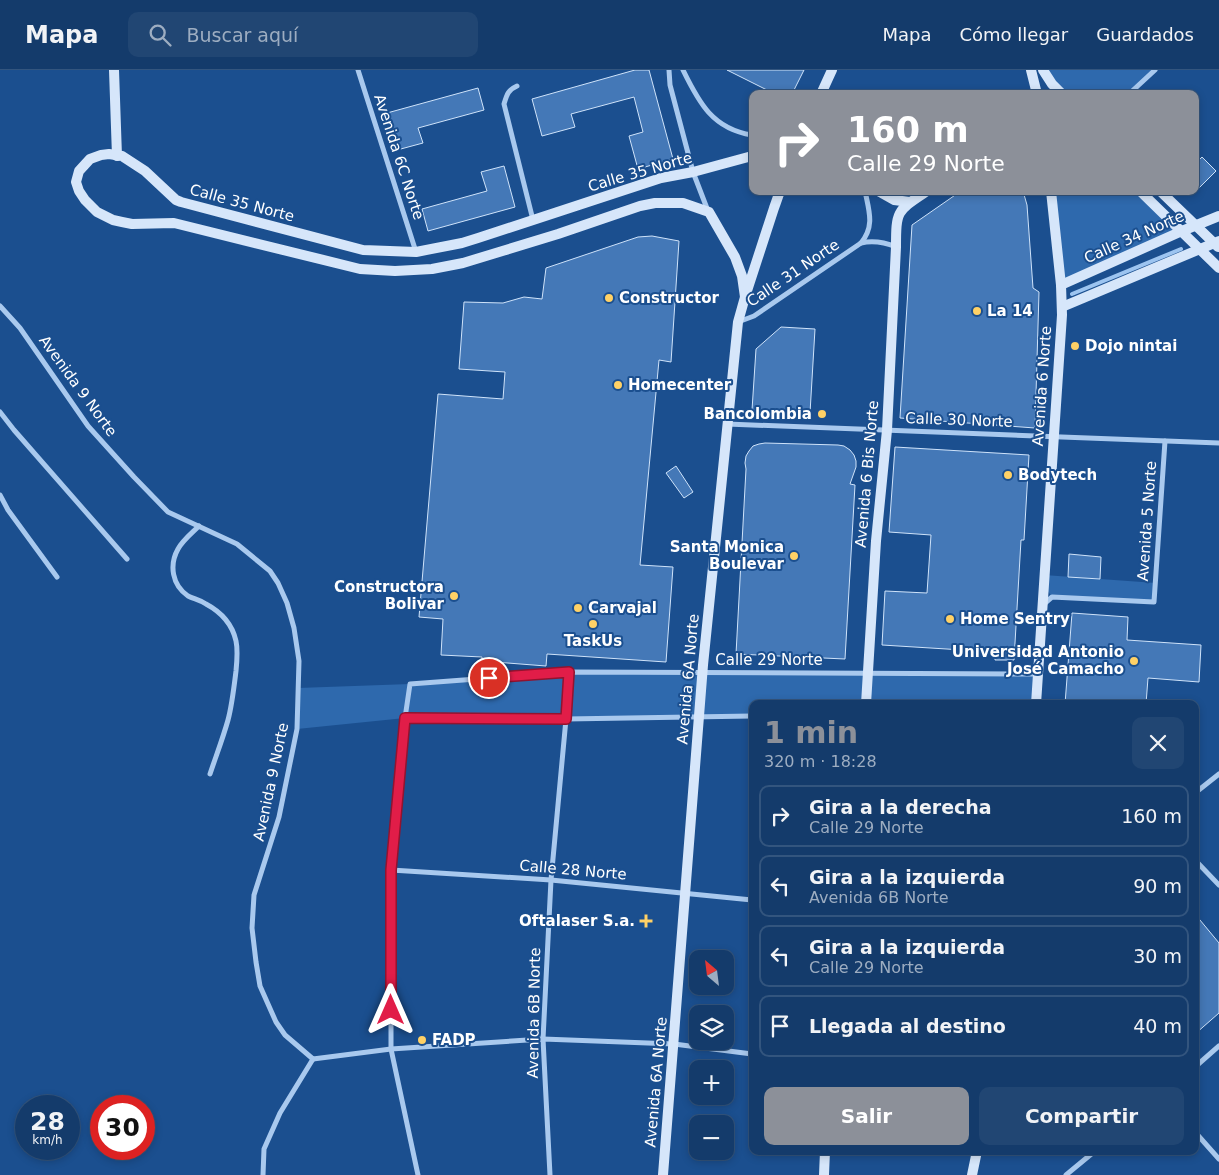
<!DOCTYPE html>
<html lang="es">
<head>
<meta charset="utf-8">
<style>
  body { margin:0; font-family:"DejaVu Sans",sans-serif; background:#214673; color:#f1f3f6; height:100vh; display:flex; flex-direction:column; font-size:19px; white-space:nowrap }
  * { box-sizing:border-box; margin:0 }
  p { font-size:16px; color:#9dadc1 }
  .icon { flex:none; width:28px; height:28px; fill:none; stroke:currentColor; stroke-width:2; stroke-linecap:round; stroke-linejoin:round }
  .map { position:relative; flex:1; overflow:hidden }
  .sheet { position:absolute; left:749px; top:630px; width:450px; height:455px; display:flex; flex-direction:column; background:#143b6b; border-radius:10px; box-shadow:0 2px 8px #0003,0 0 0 1px #33557e }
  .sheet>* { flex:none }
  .hud { position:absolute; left:749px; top:20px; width:450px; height:105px; border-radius:10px; box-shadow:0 2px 8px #0003,0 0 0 1px #33557e; background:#8c9099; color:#fff; overflow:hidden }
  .needle { width:32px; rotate:332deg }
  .controls { position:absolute; left:689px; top:880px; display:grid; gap:10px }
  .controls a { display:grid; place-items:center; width:45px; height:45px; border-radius:10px; background:#143b6b; box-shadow:0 2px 8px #0003,0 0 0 1px #33557e; font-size:25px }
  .speed { position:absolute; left:15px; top:1025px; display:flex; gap:10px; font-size:25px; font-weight:700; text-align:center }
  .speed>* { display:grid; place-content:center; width:65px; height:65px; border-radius:50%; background:#143b6b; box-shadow:0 2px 8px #0003,0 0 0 1px #33557e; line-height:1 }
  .speed small { font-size:12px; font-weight:400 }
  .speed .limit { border:8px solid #d22; background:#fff; color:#111 }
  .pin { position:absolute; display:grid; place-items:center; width:42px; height:42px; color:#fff; margin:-21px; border:2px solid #fff; border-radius:50%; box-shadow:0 1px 5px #0007 }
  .me { position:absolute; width:55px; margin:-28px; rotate:0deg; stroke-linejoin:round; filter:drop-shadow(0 0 4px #0008) }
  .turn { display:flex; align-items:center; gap:18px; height:105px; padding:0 15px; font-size:22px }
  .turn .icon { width:65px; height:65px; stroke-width:2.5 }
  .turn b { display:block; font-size:35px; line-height:42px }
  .round { display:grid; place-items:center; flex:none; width:52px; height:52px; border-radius:10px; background:#214673 }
  .headline { display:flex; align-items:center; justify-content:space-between; height:85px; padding:0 15px }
  h1 { font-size:30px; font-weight:700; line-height:38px; color:#8c9099 }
  .cta { display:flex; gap:10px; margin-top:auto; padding:10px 15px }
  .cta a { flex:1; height:58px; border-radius:10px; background:#8c9099; color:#fff; font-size:20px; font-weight:700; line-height:58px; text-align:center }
  .cta a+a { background:#214673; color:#f1f3f6 }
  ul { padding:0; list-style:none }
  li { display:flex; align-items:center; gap:15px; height:62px; margin:0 10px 8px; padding:0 5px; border:2px solid #33557e; border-radius:10px }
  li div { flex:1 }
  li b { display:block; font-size:19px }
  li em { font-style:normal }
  header { display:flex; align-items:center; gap:30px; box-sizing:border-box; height:70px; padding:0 25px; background:#143b6b; border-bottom:1px solid #33557e }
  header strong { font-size:24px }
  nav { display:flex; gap:28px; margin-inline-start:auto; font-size:18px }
  .search { width:350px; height:45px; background:#214673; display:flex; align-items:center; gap:12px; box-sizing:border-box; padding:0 18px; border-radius:10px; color:#9dadc1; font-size:19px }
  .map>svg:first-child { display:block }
  .green { fill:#2e69ad }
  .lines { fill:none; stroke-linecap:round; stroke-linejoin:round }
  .stream { stroke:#9cc4f0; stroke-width:4 }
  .building { fill:#4478b7; stroke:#cfe3fa }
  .street { stroke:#a9c9ee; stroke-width:5 }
  .secondary { stroke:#d6e6fa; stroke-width:10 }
  .route-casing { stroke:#92132f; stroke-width:12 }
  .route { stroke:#e11d48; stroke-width:9 }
  .poi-dot { fill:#ffd166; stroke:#1b4f8f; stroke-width:2 }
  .labels { text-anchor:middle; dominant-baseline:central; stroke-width:4; stroke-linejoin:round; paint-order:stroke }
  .street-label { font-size:15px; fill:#fff; stroke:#1b4f8f }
  .poi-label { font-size:15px; font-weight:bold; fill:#fff; stroke:#1b4f8f; text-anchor:start }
</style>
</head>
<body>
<header>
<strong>Mapa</strong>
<div class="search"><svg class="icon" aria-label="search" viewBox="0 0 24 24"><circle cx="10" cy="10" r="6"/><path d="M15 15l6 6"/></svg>Buscar aquí</div>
<nav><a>Mapa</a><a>Cómo llegar</a><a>Guardados</a></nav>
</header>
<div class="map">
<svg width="1219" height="1105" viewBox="0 0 1219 1105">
  <rect width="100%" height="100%" fill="#1b4f8f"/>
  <g class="green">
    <path d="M1043,0H1155L1129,24H1062Z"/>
    <path d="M1051,121H1140L1182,161L1061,215Z"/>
    <path d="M1044,505L1156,513L1154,532L1052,527L1044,516Z"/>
    <path d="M569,602L1038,604L1036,634H752V646L405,648L297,659L298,618L410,614Z"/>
  </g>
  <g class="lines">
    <path class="stream" d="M1072,224L1181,179"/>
  </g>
  <g class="building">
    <path d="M635,0H649L673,89L638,99L629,66L643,62L634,27L571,44L575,57L542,66L532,29Z"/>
    <path d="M727,0H804L792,24H775Z"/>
    <path d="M478,18L484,40L418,58L423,73L397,80L387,43Z"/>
    <path d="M1202,87L1216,101L1195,122V94Z"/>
    <path d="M504,96L515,137L428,161L422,139L487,121L481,102Z"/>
    <path d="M961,121H1023L1027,135L1033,218L1039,222L1035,358L900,348L912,155Z"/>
    <path d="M652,166L679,171L671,292L659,290L640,495L673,497L666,592L547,584L546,596L482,591V587L441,585L443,549L419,547L438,324L503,329L505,302L459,299L464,232L503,233L524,227L542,229L546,198L638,167Z"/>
    <path d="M781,257L815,259L810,343L752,340L756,279Z"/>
    <path d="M765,373L838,375L844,376L850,380L854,385L856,391V397L850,414L855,415L845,589L736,584L746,399L745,393L746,386L749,381L753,376L759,374Z"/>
    <path d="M895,377L1029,385L1024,470H1021L1014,590H995V582L882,575L885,521L927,523L931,465L889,462Z"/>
    <path d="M676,396L693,422L684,428L666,403Z"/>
    <path d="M1069,484L1101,487L1100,509L1068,507Z"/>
    <path d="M1072,543L1128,547L1127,570L1201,575L1199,612L1148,608L1146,634H1065Z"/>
    <path d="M1195,844L1219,873V943L1195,964Z"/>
  </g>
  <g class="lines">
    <g class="street">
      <path d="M358,0L416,182"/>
      <path d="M669,0L670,15L693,102L708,141"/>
      <path d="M683,0C699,33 713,59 752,65"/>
      <path d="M517,16C508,20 507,24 504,34L533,150"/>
      <path d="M1129,24L1155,0"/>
      <path d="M861,173C874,170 884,172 896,177"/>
      <path d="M0,236L20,258L88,356L134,407L168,442L237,474L270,501L278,513L287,533L294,558L299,591L297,659L279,747L254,825L252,858L256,892L260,916L276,952L285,965L313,989"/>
      <path d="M738,252L754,246L861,173C875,156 869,141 865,121"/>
      <path d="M0,342L14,360L127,489"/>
      <path d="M727,354L1219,373"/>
      <path d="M0,425L8,440L57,507"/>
      <path d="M199,456C192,463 183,470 178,479C169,495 172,515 188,526C194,529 200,530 206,534C221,542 232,553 236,571C238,580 237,591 236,601C234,617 232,635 228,650C223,668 216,686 210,704"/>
      <path d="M1044,534L1052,527L1154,532L1165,371"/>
      <path d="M405,648L566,649L752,646"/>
      <path d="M1195,723L1219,704"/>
      <path d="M1195,790L1219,815"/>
      <path d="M391,800L551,810L752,830"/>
      <path d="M313,989L391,979L543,969L674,974L752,984"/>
      <path d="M1195,997L1219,976"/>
      <path d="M1195,1062L1219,1089"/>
      <path d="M263,1105L264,1079L280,1043L313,989"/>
      <path d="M418,1105L391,979V800L405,648L410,614L569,602L1038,604"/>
      <path d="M550,1105L543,969L551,810L566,649L569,602"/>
      <path d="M1066,1105L1095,1081"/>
    </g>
    <g class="secondary">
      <path d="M114,0L117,86"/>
      <path d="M1031,0L1037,24"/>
      <path d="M1043,0L1052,14L1062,24"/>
      <path d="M821,24L832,0"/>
      <path d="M878,121L894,130L910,132"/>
      <path d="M1140,121L1219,198"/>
      <path d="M1160,121L1218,177"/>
      <path d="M1061,215L1182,161L1219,146"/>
      <path d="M745,227L742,206L735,187L709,142L683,133H655L640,136L558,164L463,193L432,199L395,201L360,199L174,153L132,154L122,152L113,150L97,142L85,130L79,121L76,112L79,101L90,89L101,85L109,84L122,86L145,101L176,130L181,132L363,180L416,182L462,173L478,168L661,108L693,102L752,86"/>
      <path d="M1062,237L1219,171"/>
      <path d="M866,634L876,471L887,360L896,177C896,140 897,141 927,121"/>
      <path d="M1036,634L1062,245L1061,215L1051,121"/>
      <path d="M663,1105L703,595L738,252L745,227L774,138L780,121"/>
      <path d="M824,1105L825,1081"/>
      <path d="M972,1105L977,1081"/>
    </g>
  </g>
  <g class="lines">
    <g class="route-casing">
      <path id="route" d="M391,940V800L405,648L566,649L569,602L489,608"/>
    </g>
    <use href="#route" class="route"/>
  </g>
  <g class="poi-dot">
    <circle cx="609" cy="228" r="5"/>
    <circle cx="977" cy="241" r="5"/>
    <circle cx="1075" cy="276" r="5"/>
    <circle cx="618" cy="315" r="5"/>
    <circle cx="822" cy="344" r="5"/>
    <circle cx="1008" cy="405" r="5"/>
    <circle cx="794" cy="486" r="5"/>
    <circle cx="454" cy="526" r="5"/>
    <circle cx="578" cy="538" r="5"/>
    <circle cx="950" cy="549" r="5"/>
    <circle cx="593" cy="554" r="5"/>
    <circle cx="1134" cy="591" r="5"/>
    <path d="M643.5 843.5h5v5h5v5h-5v5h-5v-5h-5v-5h5z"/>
    <circle cx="422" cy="970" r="5"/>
  </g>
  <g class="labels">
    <g class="street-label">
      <text transform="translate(399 87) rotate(72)">Avenida 6C Norte</text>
      <text transform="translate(640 102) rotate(-16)">Calle 35 Norte</text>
      <text transform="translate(242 133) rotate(15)">Calle 35 Norte</text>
      <text transform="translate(1134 167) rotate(-24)">Calle 34 Norte</text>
      <text transform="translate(793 203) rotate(-34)">Calle 31 Norte</text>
      <text transform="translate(78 316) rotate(54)">Avenida 9 Norte</text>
      <text transform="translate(1042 316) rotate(-86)">Avenida 6 Norte</text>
      <text transform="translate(959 350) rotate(2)">Calle 30 Norte</text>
      <text transform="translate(867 404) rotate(-85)">Avenida 6 Bis Norte</text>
      <text transform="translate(1147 451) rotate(-86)">Avenida 5 Norte</text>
      <text x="769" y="590">Calle 29 Norte</text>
      <text transform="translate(688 609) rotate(-85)">Avenida 6A Norte</text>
      <text transform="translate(271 712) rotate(-78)">Avenida 9 Norte</text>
      <text transform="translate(573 800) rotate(5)">Calle 28 Norte</text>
      <text transform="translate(534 943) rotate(-89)">Avenida 6B Norte</text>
      <text transform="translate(656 1012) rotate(-85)">Avenida 6A Norte</text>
    </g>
    <g class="poi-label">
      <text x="619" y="228">Constructor</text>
      <text x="987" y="241">La 14</text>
      <text x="1085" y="276">Dojo nintai</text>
      <text x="628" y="315">Homecenter</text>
      <text x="812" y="344" text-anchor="end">Bancolombia</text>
      <text x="1018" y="405">Bodytech</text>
      <text x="784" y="477" text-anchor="end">Santa Monica<tspan x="784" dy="17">Boulevar</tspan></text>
      <text x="444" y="517" text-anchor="end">Constructora<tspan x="444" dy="17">Bolivar</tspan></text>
      <text x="588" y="538">Carvajal</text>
      <text x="960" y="549">Home Sentry</text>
      <text x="593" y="571" text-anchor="middle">TaskUs</text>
      <text x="1124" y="582" text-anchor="end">Universidad Antonio<tspan x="1124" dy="17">José Camacho</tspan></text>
      <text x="635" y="851" text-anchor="end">Oftalaser S.a.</text>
      <text x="432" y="970">FADP</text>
    </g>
  </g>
</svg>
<div class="controls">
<a><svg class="needle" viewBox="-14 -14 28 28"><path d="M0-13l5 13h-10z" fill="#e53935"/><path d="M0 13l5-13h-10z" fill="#9dadc1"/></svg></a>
<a><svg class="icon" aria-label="layers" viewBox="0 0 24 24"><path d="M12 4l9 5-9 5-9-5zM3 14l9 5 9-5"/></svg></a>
<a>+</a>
<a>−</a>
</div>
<div class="speed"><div>28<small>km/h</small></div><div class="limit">30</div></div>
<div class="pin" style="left:489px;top:608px;background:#d93025"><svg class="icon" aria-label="arrive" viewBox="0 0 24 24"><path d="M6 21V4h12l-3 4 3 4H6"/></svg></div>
<svg class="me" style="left:391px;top:940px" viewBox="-20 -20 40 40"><path d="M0-17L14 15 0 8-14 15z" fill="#e11d48" stroke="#fff" stroke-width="4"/></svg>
<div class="hud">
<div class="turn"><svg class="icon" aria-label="right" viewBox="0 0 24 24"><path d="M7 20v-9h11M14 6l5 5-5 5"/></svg><div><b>160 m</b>Calle 29 Norte</div></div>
</div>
<section class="sheet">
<div class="headline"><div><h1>1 min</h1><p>320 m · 18:28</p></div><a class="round"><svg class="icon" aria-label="close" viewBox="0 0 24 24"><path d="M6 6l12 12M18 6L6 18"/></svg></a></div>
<ul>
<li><svg class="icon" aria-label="right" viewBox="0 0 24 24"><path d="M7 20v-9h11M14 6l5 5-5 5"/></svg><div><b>Gira a la derecha</b><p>Calle 29 Norte</p></div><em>160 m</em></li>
<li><svg class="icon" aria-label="left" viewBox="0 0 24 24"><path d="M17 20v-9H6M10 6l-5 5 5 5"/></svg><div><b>Gira a la izquierda</b><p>Avenida 6B Norte</p></div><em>90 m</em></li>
<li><svg class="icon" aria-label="left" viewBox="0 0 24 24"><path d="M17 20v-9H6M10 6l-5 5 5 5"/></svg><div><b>Gira a la izquierda</b><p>Calle 29 Norte</p></div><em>30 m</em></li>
<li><svg class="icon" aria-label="arrive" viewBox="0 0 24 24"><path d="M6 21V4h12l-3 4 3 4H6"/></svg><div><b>Llegada al destino</b></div><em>40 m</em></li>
</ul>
<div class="cta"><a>Salir</a><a>Compartir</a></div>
</section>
</div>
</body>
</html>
